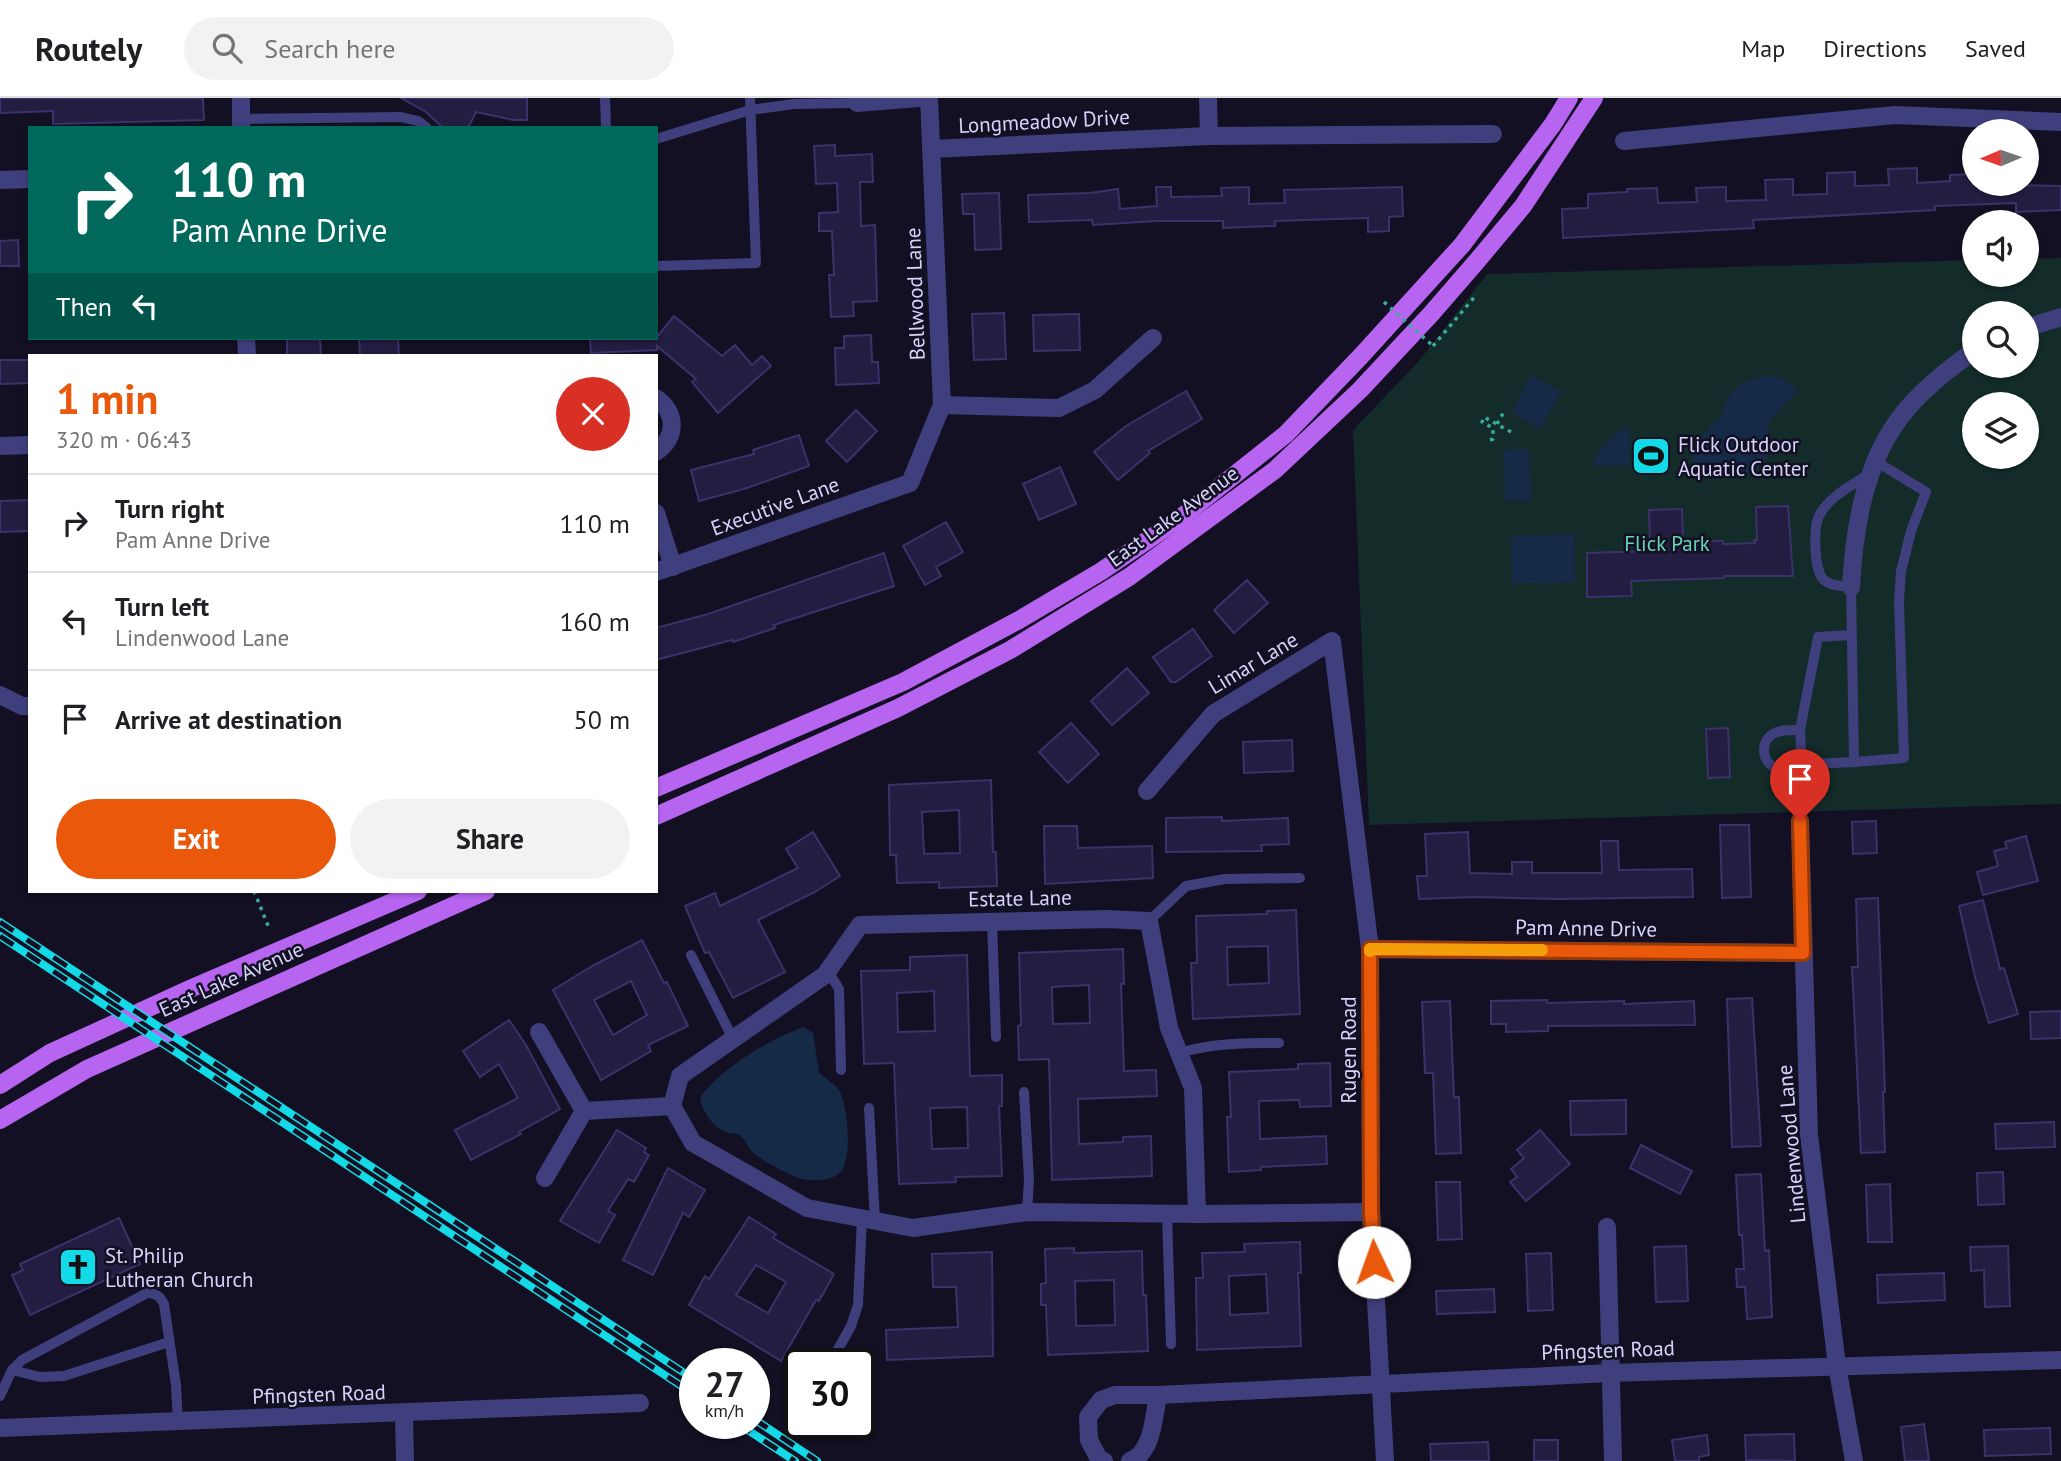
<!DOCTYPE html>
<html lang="en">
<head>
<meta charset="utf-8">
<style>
  body { margin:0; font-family:"PT Sans",sans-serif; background:#f2f2f2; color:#202124; height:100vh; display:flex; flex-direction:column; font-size:26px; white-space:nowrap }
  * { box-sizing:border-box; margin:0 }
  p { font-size:23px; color:#757577 }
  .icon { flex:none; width:38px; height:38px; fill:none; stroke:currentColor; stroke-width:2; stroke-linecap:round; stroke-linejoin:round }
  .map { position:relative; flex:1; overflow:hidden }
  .sheet { position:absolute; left:28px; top:256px; width:630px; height:539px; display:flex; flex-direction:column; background:#fff; border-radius:0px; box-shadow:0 2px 5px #0004 }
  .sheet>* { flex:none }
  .banner { position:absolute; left:28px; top:28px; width:630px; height:214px; border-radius:0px; box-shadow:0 2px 5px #0004; background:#00695c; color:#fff; overflow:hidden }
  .needle { width:46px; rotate:268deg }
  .tools { position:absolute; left:1962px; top:21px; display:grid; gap:14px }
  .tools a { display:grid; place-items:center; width:77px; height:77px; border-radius:50%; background:#fff; box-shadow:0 2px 5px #0004; font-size:35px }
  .speed { position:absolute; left:679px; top:1250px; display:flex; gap:14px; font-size:35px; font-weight:700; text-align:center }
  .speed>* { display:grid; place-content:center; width:91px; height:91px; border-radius:50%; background:#fff; box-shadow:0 2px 5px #0004; line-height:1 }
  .speed small { font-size:18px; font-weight:400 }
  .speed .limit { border:4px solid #111; border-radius:10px; background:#fff; color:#111 }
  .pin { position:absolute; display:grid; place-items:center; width:60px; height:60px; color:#fff; margin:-72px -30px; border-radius:50% 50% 50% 0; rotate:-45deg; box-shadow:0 0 7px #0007 }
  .pin .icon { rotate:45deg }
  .me { position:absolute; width:77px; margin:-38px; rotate:357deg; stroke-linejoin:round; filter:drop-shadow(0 0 5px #0008) }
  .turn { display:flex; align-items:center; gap:24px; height:147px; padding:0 28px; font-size:32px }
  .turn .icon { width:91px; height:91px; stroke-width:2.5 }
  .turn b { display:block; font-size:49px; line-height:60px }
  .then { display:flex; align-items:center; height:66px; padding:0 28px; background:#0003; gap:14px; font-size:26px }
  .round { display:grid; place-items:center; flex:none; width:74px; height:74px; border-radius:37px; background:#f2f2f2 }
  .head { display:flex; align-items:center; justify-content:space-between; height:119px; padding:0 28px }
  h1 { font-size:42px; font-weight:800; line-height:52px; color:#ea580c }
  .action { display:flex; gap:14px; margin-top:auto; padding:14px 28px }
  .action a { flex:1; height:80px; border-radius:42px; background:#ea580c; color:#fff; font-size:28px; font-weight:800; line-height:80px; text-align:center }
  .action a+a { background:#f2f2f2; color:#202124 }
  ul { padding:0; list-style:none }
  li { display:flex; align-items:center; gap:21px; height:98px; padding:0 28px; border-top:2px solid #e0e0e0 }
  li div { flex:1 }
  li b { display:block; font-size:26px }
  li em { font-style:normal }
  header { display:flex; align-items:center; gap:42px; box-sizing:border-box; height:98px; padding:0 35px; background:#fff; border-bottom:2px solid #e0e0e0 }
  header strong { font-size:33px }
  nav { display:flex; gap:38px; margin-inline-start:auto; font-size:24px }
  .search { width:490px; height:63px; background:#f2f2f2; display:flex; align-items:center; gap:18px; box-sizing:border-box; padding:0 24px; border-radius:38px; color:#757577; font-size:26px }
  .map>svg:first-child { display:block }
  .green { fill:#132b29; fill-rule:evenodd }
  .water { fill:#142a47 }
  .building { fill:#231d41; stroke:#3b326b; stroke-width:2; fill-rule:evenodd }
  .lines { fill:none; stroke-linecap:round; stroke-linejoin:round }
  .path { stroke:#39aa9f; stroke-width:3.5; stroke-dasharray:3.5 5; stroke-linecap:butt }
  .lane { stroke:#3f3f7d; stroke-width:10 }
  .street { stroke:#3f3f7d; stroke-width:18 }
  .primary { stroke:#b765f1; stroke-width:18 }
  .rail-casing { stroke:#14dae7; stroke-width:8 }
  .rail { stroke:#121022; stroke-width:5; stroke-dasharray:16; stroke-linecap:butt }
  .path-bridge { stroke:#39aa9f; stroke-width:3.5; stroke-dasharray:3.5 5; stroke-linecap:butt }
  .route-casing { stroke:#983908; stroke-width:18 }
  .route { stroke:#ea580c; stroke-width:12 }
  .slow { stroke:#f59e0b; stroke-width:12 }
  .labels { text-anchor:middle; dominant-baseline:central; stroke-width:5; stroke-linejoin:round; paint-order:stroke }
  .street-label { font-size:21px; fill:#d7d4fb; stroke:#121022 }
  .poi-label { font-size:21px; fill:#d7d4fb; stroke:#121022; text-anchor:start }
  .park-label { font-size:21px; fill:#67d5b5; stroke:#121022 }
</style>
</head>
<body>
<header>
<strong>Routely</strong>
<div class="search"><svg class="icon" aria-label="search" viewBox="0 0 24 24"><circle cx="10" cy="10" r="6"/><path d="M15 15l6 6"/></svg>Search here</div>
<nav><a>Map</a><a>Directions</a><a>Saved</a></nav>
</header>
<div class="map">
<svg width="2061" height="1363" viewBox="0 0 2061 1363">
  <rect width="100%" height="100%" fill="#121022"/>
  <path class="green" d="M2061,160V706L1369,727L1353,332L1418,264L1487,176L1974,162V177H2026L2027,161ZM1974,215H2026V268H1974ZM1974,306H2026V359H1974Z"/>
  <g class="water">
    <path d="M1532,277L1561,294L1540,331L1511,314Z"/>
    <path d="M1771,278L1782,280L1799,292L1768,325V359L1752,375L1690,377C1691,353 1701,333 1721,320C1725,293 1745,279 1771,278Z"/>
    <path d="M1629,328L1630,367L1593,368C1594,355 1616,333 1629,328Z"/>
    <path d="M1529,351L1531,402L1505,403L1504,352Z"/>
    <path d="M1574,436L1575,484L1512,486L1511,438Z"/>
    <path d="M804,929L813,935L819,974C824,980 835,986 839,992C848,1006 853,1062 840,1075C831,1083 810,1084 799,1080C786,1076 762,1062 752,1054C747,1049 746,1041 739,1037C736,1035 733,1036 729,1035C714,1031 703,1015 700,1000C717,973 773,939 804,929Z"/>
  </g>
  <g class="building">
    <path d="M0,0H203L204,22L53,26V13L0,15Z"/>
    <path d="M401,0H527V22H513L476,14L468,30H443L426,14Z"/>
    <path d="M835,47V58L872,56L873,84H860L861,128L875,127L877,203L853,204L854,218L831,219L829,177H834L832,133H819V115L838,114L837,85L816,86L814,48Z"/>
    <path d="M1917,70V85L1950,83V77L1974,76V86L2061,88V112L2016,114V105L1935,108V112L1753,122L1754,130L1563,140L1562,111L1588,110V96L1627,94V91L1657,90L1658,105L1697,104L1696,90L1726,89V103L1766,102L1765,82L1793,81V97L1827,96V75L1855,74V88L1889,87L1888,71Z"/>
    <path d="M1156,89H1171V99L1222,98L1221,90L1249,89V106L1285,105L1284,92L1402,89L1403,118L1389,119V133L1368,134V120L1275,123V128L1223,130V123H1157L1093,127L1092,122L1029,124L1028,97L1090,95L1118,91L1120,111L1157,108Z"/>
    <path d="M999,95L1001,151L975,152L974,116H963L962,96Z"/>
    <path d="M18,142L19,168H0V143Z"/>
    <path d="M1004,215L1006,261L974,262L972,216Z"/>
    <path d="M1079,216L1080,252L1034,253L1033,217Z"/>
    <path d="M674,218L722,258L735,247L752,267L762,258L771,268L718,315L692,284L696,281L657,248V252L591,255L590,240H656Z"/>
    <path d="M871,237L872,264H878L879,285L836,287L835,250H844V238Z"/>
    <path d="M287,240H320L321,257H287Z"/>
    <path d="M359,240H398L399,257H360Z"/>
    <path d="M0,262H30V285L0,286Z"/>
    <path d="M1186,293L1202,321L1148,353L1150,355L1118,382L1094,354L1126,328Z"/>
    <path d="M856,312L877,333L847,364L826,343Z"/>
    <path d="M799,337L809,368L744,391L699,403L691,372L754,356L753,352Z"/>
    <path d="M1060,369L1076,406L1039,422L1023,386Z"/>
    <path d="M30,402V433L0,434V403Z"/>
    <path d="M1788,408L1793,478H1724V480L1631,483L1632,498L1587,499V455L1648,453L1647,445H1650L1649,412L1682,411L1683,443H1723V446L1755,445L1754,442H1757L1756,409Z"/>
    <path d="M946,424L963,454L936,469L941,478L925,487L903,448Z"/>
    <path d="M884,455L894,488L774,527L775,530L733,544L732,542L656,562V530L708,516Z"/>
    <path d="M1247,482L1268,505L1234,535L1214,512Z"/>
    <path d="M1193,531L1212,558L1176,584H1171L1153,559Z"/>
    <path d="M1127,570L1149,595L1112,627L1091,603Z"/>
    <path d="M1071,625L1099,656L1068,685L1039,654Z"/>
    <path d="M1728,630L1730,679L1708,680L1706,631Z"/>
    <path d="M1292,642L1293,673L1244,675L1243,644Z"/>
    <path d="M991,682L993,754H996L997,788L939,790V784L897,785L896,757H890L889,687ZM959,712L960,755L924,756L922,714Z"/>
    <path d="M1222,719V723L1288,720L1289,746L1261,747L1262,753L1166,754V720Z"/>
    <path d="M1876,723L1877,755L1853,756L1852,724Z"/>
    <path d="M1720,727H1749L1751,799L1722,800Z"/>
    <path d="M1044,728H1077L1078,750L1152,748L1153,780L1045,786Z"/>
    <path d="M813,734L840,778L815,794L758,822L785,874L733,900L709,854L705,855L685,808L715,795L720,808L798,770L786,751Z"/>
    <path d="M1468,734L1470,775L1512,776V764H1532V775H1602L1601,743H1618L1619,772L1692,771L1693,799L1560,801L1475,799L1419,801L1417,778H1427L1425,736Z"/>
    <path d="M2026,738L2038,783L1983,797L1977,774L1998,768L1994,753L2007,750L2005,744Z"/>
    <path d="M1878,800L1885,994H1883L1885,1054L1861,1055L1852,869H1858L1856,801Z"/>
    <path d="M1983,802L2000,871L2004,870L2018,916L1989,925L1975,879L1959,808Z"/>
    <path d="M1296,812L1300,916L1193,921L1191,865H1197L1196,818L1267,816V813ZM1268,848L1269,885L1228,887L1227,849Z"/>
    <path d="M642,842L664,885L667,884L688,928L648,947L651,953L601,982L553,892L592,868ZM631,883L647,917L613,937L594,902Z"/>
    <path d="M1123,851L1124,886H1121L1124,973L1156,972L1157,998L1078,1001L1079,1046L1123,1044V1039L1151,1038L1152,1078L1052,1082L1049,961L1019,962L1018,928L1021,927L1019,855ZM1089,887L1090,925L1053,926L1052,889Z"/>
    <path d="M967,857L970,978L1002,977V1008H999L1002,1078L955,1079L956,1084L899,1086L894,965L864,966L861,873L910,872V859ZM934,893L935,933L898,934L897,895ZM967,1009L968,1050L932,1051L930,1010Z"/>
    <path d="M1752,900L1761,1048L1732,1049L1727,901Z"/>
    <path d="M1547,902V905L1624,903V906L1694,903L1695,927L1548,928V933L1506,934V926H1491V903Z"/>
    <path d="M1450,903L1454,999H1459L1461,1055L1436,1056L1433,975H1425L1422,904Z"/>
    <path d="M2061,913V940L2031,941L2030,914Z"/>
    <path d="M509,922L526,947L560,1011L519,1034L521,1036L471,1062L455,1032L518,1000L499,966L480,979L463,953Z"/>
    <path d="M1330,965L1331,1008L1300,1009L1299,1002L1259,1003L1260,1041L1326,1038L1327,1066L1261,1069V1072L1229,1074L1227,1019H1231L1229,974L1298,971V966Z"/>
    <path d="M1626,1002V1036L1571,1037L1570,1003Z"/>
    <path d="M2054,1024L2055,1049L1996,1051L1995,1026Z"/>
    <path d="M617,1032L646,1050L644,1054L649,1057L634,1084L628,1081L608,1113L615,1117L599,1145L560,1123Z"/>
    <path d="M1540,1032L1570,1066L1526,1103L1510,1084L1517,1079L1511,1071L1524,1060L1517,1052Z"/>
    <path d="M1641,1047L1692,1073L1680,1096L1630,1070Z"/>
    <path d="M668,1070L705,1092L689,1119L683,1115L653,1177L623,1162Z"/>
    <path d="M2003,1074L2004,1106L1978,1107L1977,1075Z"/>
    <path d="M1761,1076L1765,1153L1769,1152L1772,1219L1747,1221L1745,1189H1737L1736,1171H1744L1742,1137H1739L1736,1077Z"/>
    <path d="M1436,1084H1460L1462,1141L1438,1142Z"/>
    <path d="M1890,1086L1892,1144H1868L1866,1087Z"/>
    <path d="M749,1119L776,1136L773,1140L834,1176L819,1203L816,1202L781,1263L689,1207L705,1178L709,1181ZM756,1167L786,1184L768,1215L736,1197Z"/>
    <path d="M119,1120L140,1166L30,1217L12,1177L23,1172L20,1166Z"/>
    <path d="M1300,1144L1301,1175H1298L1301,1248L1197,1252L1196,1180H1203L1202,1155L1245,1154L1244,1146ZM1266,1176L1268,1215L1230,1217L1229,1178Z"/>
    <path d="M1686,1148L1688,1203L1656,1204L1654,1149Z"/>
    <path d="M2008,1148L2010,1208L1985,1209L1984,1172L1971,1173L1970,1149Z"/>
    <path d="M1074,1150V1155L1142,1153L1143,1197H1146L1148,1253L1048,1257L1046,1207H1041V1186L1046,1185L1045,1151ZM1114,1182L1115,1227L1076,1228L1075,1183Z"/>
    <path d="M992,1154L993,1258L887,1262L886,1232L958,1229L956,1189H933L932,1156Z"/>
    <path d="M1551,1155L1553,1212L1528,1213L1526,1156Z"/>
    <path d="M1944,1175L1945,1202L1878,1205L1877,1177Z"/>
    <path d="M1494,1191L1495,1214L1437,1216L1436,1193Z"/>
    <path d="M1924,1326L1929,1363H1905L1901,1329Z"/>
    <path d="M2050,1330L2051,1356L1985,1358L1984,1332Z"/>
    <path d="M1794,1336L1795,1363L1746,1362L1745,1337Z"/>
    <path d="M1707,1337L1709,1357L1699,1359V1363H1675L1672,1342Z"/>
    <rect x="1534" y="1342" width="24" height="21"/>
    <path d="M1488,1344L1489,1363H1431L1430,1346Z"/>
  </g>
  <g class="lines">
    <g class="path">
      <path d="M1433,248L1477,196"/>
      <path d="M1497,326L1505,312"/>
      <path d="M1490,342L1493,341V330L1482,324L1484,319L1511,334"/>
      <path d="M254,793L269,830"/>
    </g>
    <g class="lane">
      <path d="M605,0L606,30"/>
      <path d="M241,21L401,19L418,23L427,30"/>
      <path d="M656,41L750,12L794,6L857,5"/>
      <path d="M656,168L756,165L750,0"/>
      <path d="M1800,632C1792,632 1781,631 1773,636C1759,644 1762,666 1777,670C1786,673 1795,668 1804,667C1821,665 1837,665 1854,664L1851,489C1841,488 1831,488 1824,482C1814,474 1813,430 1819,418C1828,399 1853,387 1870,375"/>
      <path d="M1854,664L1904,660L1899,504L1901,473L1911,433L1926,394L1877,364"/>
      <path d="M1802,667L1800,632L1818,539L1851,537"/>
      <path d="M1149,823L1186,788L1225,781L1300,780"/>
      <path d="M992,824L996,939"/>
      <path d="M691,857L733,941"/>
      <path d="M828,873L839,891L841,972"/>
      <path d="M1179,955C1213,945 1245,945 1279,945"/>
      <path d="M1024,994L1029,1082L1027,1114"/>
      <path d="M869,1010L875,1123"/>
      <path d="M1167,1115L1171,1246"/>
      <path d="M836,1255L851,1228L858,1207L862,1120"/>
      <path d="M12,1272L40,1279L64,1278L169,1244"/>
      <path d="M0,1298L12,1272L22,1262L147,1195C157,1196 159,1197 164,1206L176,1287L178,1324"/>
    </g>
    <g class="street">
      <path d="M241,0V30"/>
      <path d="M1208,0L1209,38"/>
      <path d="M857,5L919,0"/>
      <path d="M1624,43L1895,17L2061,24"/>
      <path d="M932,51L1209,38L1493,36"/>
      <path d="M0,82L30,81"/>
      <path d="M2026,230L2061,219"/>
      <path d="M246,240L247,257"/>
      <path d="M656,300C677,315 677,339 656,354"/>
      <path d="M942,307L1059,310L1095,292L1153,240"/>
      <path d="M0,348L30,347"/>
      <path d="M656,415L673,469"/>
      <path d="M656,474L910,385L942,307L929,0"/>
      <path d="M1851,489C1854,432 1864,368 1899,321C1918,295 1948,271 1974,253"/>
      <path d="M0,597L22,608H30"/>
      <path d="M1147,693L1213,616L1332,543L1370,851L1371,1114L1385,1363"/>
      <path d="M1800,723L1809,1037L1837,1268L1854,1363"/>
      <path d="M1107,821L1149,823L1169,930L1193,990L1197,1116L1027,1114L913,1130L807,1110L693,1045L672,1008L680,978L825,877L860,827Z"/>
      <path d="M1370,851L1803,855"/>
      <path d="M539,934L584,1013"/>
      <path d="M545,1080L584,1013L672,1008"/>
      <path d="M1197,1116L1371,1114"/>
      <path d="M1607,1129L1613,1363"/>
      <path d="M404,1316L405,1363"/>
      <path d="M0,1330L640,1305"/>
      <path d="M1104,1363L1099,1361L1089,1342L1088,1319L1101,1302L1115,1297H1158L1609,1275L2061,1262"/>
      <path d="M1130,1363C1153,1355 1154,1317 1158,1297"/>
    </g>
    <g class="primary">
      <path d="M656,690L903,584L1019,522L1100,474L1179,421L1286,336L1361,258L1462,147L1553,26L1569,0"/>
      <path d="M656,718L898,610L1010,552L1129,479L1275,372L1360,292L1431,216L1477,163L1523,108L1594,0"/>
      <path d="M0,987L50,955L192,890L418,793"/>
      <path d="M0,1022L87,971L486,793"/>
    </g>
    <g class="rail-casing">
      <g id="rail">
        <path d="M0,824L695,1282"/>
        <path d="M0,838L695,1297"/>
        <path d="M754,1321L817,1363"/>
        <path d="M737,1325L795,1363"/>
      </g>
    </g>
    <use href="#rail" class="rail"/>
    <path class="path-bridge" d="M1384,204L1433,248"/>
  </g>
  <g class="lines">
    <g class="route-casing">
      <path id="route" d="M1374,1164L1371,1114L1370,851L1803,855L1800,723"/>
    </g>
    <use href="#route" class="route"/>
    <path class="slow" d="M1370,853V851L1542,852"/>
  </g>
  <defs>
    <g id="stadium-square" transform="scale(2.0125)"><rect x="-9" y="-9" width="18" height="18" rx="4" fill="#14dae7" stroke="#121022"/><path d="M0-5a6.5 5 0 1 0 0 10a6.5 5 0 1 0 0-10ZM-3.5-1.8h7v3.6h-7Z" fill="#111"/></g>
    <g id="church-square" transform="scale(2.0125)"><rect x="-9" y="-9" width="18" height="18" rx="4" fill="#14dae7" stroke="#121022"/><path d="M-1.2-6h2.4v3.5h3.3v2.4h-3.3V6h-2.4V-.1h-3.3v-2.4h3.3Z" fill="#111"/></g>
  </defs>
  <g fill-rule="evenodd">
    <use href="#stadium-square" x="1651" y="358"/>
    <use href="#church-square" x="78" y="1169"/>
  </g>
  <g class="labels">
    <g class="street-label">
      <text transform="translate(1044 23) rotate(-3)">Longmeadow Drive</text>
      <text transform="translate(915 196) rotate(-92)">Bellwood Lane</text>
      <text transform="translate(775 408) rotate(-20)">Executive Lane</text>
      <text transform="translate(1173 418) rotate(-36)">East Lake Avenue</text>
      <text transform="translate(1253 565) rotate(-31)">Limar Lane</text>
      <text transform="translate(1020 800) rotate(-1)">Estate Lane</text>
      <text transform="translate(1586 830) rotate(1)">Pam Anne Drive</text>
      <text transform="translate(231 881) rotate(-24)">East Lake Avenue</text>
      <text transform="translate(1348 952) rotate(-90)">Rugen Road</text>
      <text transform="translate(1791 1046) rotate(-95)">Lindenwood Lane</text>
      <text transform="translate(1608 1252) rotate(-2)">Pfingsten Road</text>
      <text transform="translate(319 1296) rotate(-2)">Pfingsten Road</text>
    </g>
    <g class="poi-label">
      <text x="1678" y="346">Flick Outdoor<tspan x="1678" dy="24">Aquatic Center</tspan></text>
      <text x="105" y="1157">St. Philip<tspan x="105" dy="24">Lutheran Church</tspan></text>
    </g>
    <g class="park-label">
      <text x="1667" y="445">Flick Park</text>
    </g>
  </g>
</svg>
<div class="tools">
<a><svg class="needle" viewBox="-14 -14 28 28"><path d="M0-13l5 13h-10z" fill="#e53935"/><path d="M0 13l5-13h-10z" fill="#757577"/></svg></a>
<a><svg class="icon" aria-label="sound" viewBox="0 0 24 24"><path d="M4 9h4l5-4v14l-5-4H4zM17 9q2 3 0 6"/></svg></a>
<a><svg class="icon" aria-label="search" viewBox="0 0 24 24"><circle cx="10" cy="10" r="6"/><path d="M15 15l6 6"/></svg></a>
<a><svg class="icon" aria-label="layers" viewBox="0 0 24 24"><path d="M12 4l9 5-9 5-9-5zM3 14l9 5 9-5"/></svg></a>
</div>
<div class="speed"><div>27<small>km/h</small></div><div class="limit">30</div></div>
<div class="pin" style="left:1800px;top:723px;background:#d93025"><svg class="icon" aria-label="arrive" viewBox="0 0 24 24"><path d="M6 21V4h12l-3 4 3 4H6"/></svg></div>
<svg class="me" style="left:1374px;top:1164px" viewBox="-20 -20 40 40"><circle r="19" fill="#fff"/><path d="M0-13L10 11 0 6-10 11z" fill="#ea580c"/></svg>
<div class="banner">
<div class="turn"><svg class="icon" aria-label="right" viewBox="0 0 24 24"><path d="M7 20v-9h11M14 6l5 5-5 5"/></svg><div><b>110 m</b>Pam Anne Drive</div></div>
<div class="then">Then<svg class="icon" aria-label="left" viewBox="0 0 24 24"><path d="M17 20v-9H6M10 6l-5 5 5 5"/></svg></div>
</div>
<section class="sheet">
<div class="head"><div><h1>1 min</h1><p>320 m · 06:43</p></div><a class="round" style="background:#d93025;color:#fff"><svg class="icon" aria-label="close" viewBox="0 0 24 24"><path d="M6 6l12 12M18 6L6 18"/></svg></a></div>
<ul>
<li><svg class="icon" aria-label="right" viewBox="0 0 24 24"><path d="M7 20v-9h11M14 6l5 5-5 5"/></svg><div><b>Turn right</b><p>Pam Anne Drive</p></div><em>110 m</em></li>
<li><svg class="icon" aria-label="left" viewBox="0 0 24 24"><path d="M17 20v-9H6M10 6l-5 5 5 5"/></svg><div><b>Turn left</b><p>Lindenwood Lane</p></div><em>160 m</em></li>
<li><svg class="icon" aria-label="arrive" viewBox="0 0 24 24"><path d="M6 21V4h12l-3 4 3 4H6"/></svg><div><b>Arrive at destination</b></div><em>50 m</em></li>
</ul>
<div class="action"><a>Exit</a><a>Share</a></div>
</section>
</div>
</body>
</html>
